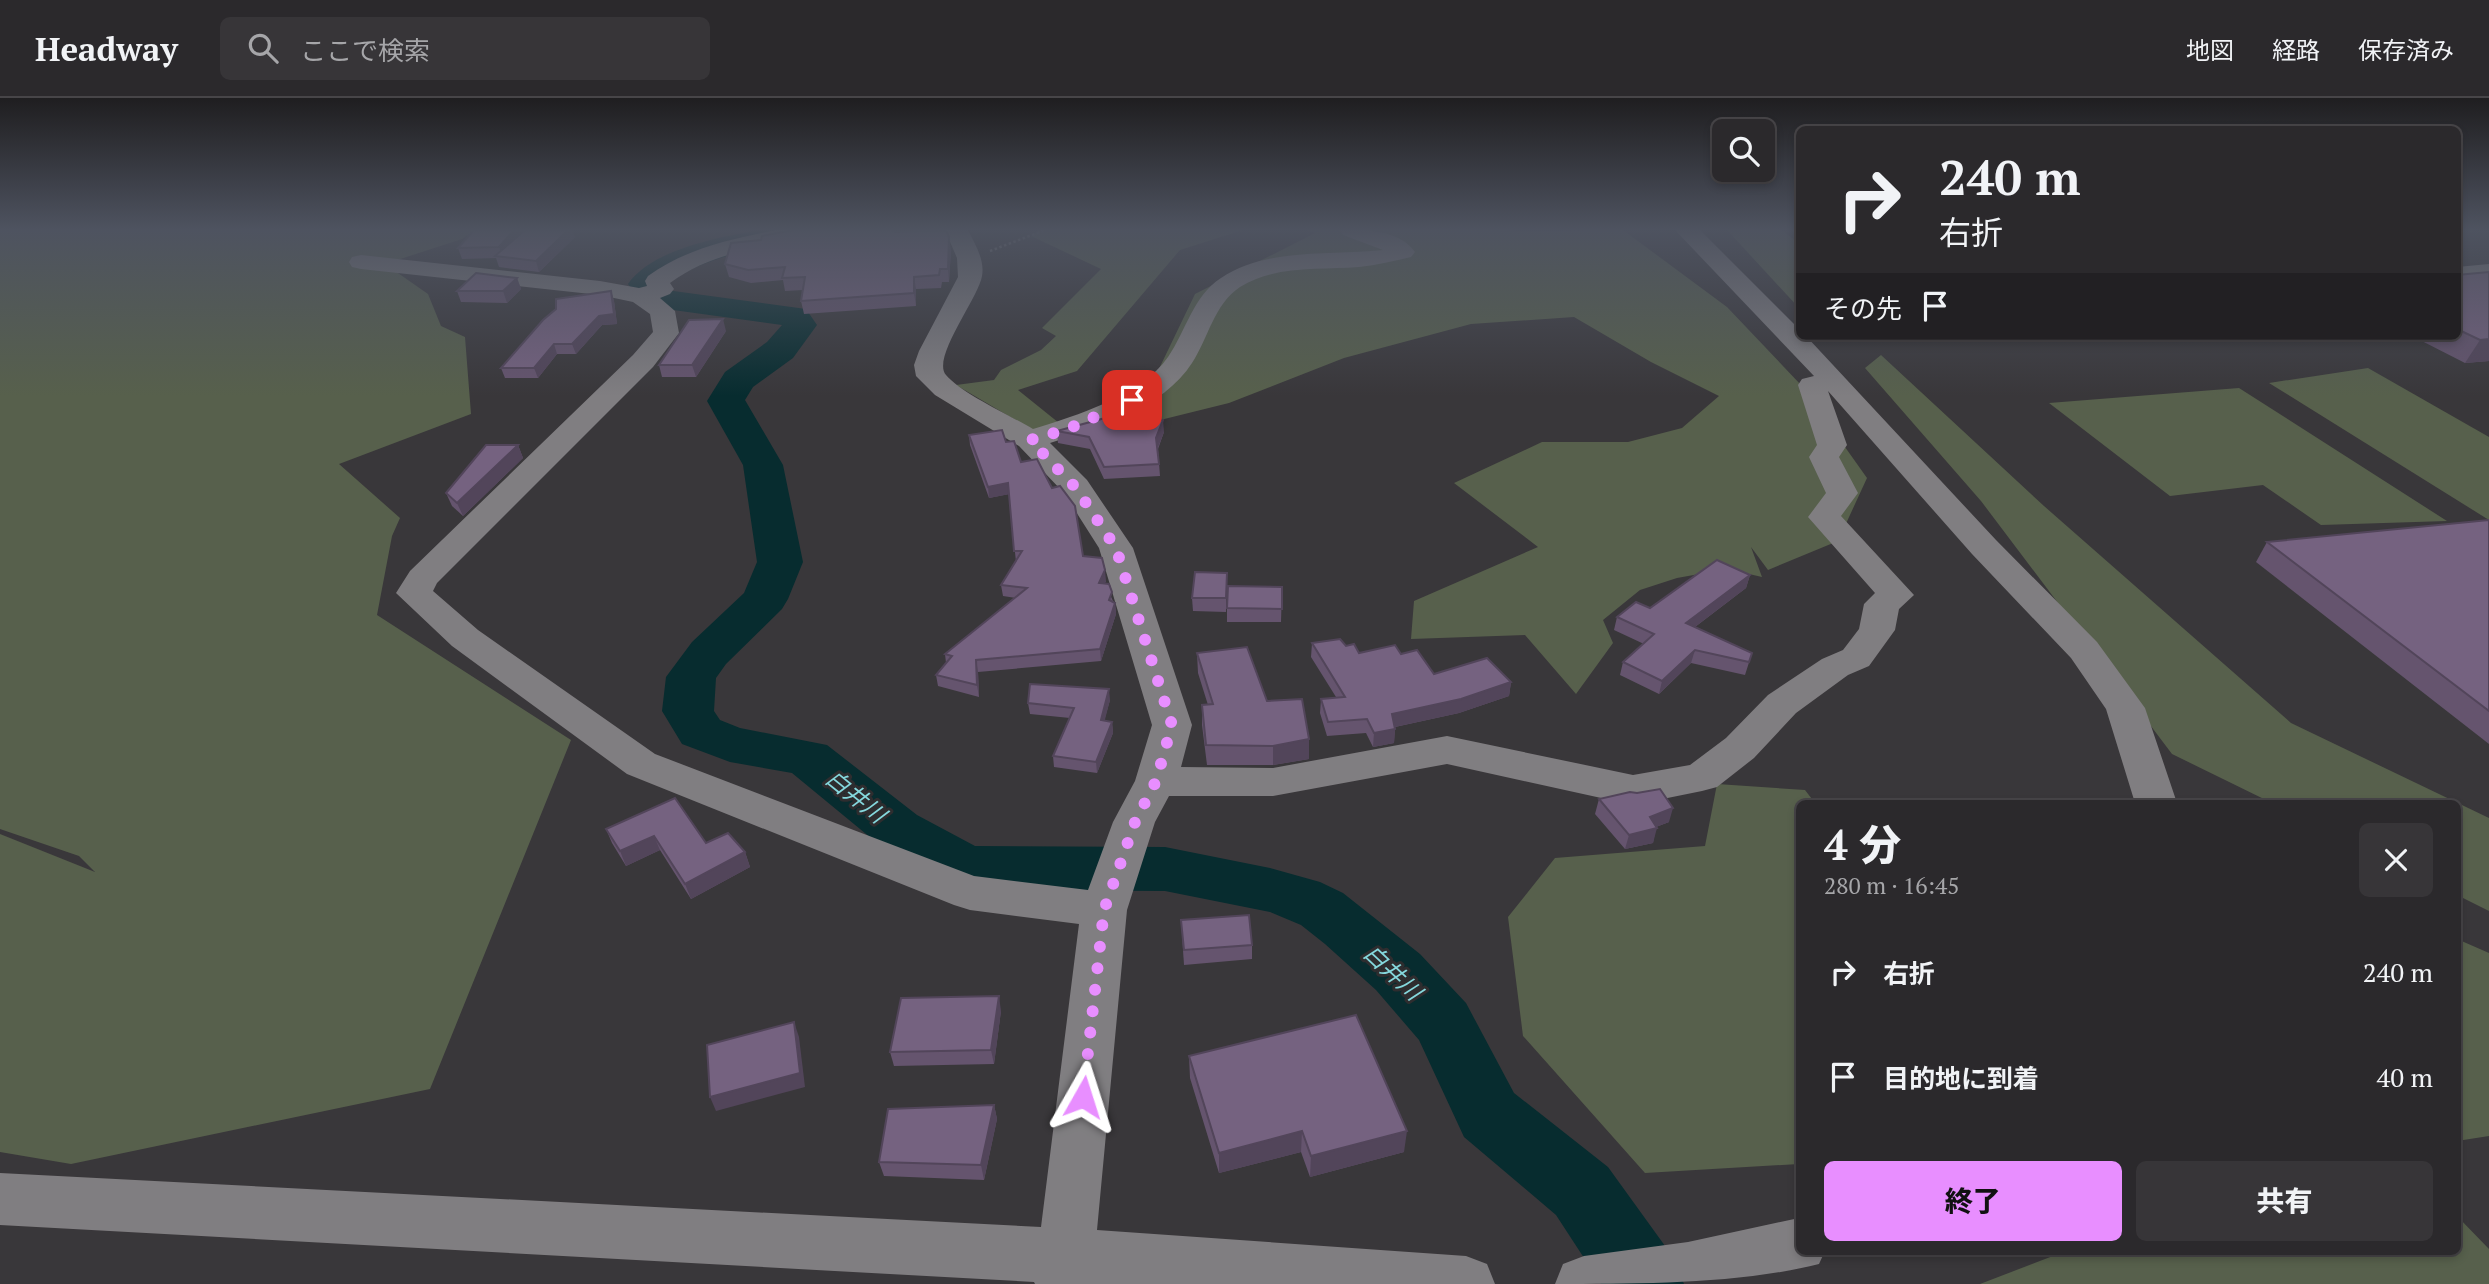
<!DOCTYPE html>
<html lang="ja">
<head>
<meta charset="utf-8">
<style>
  body { margin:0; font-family:"PT Serif","Noto Sans JP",serif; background:#373538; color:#f1f3f6; height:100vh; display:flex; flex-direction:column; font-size:26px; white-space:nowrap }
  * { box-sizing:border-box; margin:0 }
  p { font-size:23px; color:#a6a6a9 }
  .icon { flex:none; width:38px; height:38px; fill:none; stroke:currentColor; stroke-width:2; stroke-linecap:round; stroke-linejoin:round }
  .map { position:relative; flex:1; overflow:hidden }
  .drawer { position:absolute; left:1796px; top:702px; width:665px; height:455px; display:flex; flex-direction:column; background:#2b292c; border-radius:10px; box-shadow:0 4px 10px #0003,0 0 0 2px #474548 }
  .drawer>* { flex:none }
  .banner { position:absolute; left:1796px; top:28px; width:665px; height:214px; border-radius:10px; box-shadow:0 4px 10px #0003,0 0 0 2px #474548; background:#2b292c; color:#f1f3f6; overflow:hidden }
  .controls { position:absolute; left:1712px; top:21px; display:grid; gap:14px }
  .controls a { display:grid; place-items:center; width:63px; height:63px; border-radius:10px; background:#2b292c; box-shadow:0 4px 10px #0003,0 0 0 2px #474548; font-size:35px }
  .pin { position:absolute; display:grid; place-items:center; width:60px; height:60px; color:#fff; margin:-30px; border-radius:14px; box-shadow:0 4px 10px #0006 }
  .me { position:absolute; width:77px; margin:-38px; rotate:6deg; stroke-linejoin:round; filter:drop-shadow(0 0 5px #0008) }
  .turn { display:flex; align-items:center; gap:24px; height:147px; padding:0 28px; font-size:32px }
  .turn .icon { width:91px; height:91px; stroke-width:2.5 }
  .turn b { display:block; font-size:49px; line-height:60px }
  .then { display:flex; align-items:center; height:66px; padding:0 28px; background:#0003; gap:14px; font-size:26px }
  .round { display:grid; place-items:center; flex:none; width:74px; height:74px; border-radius:10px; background:#373538 }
  .overview { display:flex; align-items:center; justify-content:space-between; height:119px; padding:0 28px }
  h1 { font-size:42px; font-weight:800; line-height:52px }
  .button { display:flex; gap:14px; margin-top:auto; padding:14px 28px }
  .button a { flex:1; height:80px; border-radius:10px; background:#e88eff; color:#111; font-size:28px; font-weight:800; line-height:80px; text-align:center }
  .button a+a { background:#373538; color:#f1f3f6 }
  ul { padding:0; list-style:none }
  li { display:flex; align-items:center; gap:21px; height:105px; padding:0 28px }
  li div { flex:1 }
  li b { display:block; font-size:26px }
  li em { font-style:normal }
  header { display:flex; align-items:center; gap:42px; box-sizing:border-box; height:98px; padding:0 35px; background:#2b292c; border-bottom:2px solid #474548 }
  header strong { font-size:33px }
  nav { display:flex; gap:38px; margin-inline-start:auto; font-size:24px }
  .search { width:490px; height:63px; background:#373538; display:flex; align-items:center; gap:18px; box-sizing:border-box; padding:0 24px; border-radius:10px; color:#a6a6a9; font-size:26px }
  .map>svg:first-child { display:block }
  .green { fill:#57604c }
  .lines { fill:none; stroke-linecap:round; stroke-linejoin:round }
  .river { fill:#072c2f; fill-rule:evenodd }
  .path { stroke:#7e7d7f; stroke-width:2.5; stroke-dasharray:2.5 2.5; stroke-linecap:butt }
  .minor { fill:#807e81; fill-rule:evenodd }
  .wall { fill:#65546e }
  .shaded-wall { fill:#52455a }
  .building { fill:#756280; stroke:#52455a; stroke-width:2 }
  .route { stroke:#e88eff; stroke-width:12; stroke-dasharray:0 21.6 }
  .labels { text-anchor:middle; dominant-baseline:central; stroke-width:6; stroke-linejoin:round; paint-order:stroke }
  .water-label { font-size:23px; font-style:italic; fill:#85d8dd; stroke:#2e2d2f }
</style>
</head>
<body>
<header>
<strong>Headway</strong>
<div class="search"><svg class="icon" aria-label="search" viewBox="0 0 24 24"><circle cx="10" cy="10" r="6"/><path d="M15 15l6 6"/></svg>ここで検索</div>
<nav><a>地図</a><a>経路</a><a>保存済み</a></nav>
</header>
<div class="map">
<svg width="2489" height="1186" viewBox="0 0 2489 1186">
  <rect width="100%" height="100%" fill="#39373a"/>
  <g class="green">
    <path d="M0,132H475L462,141L385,166L428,196L441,228L465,239L471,316L339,366L400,420L392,438L377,517L571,642L430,991L71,1066L0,1054V736L95,774L79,758L0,731Z"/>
    <path d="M1039,132H1243L1180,152L1077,273L1018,292L1059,325L1039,336L956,287L994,282L1001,272L1041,252L1056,238L1042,230L1101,171L1031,138Z"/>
    <path d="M1307,132H1517L1495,134L1623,132L1727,209L1801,287L1867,380L1838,443L1768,472L1751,449L1762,479L1727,471L1677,480L1640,492L1603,522L1613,545L1576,596L1525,537L1411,541L1414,503L1538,449L1454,385L1542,344H1628L1682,330L1719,298L1651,264L1574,219L1471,226L1344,260L1229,305L1132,329L1094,322L1157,275L1195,196L1315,135Z"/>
    <path d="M1727,132H1781L1799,145V210Z"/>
    <path d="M1881,257L2044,408L2291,625L2489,720V813L2457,797V705H2272L2172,656L1981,403L1865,270Z"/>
    <path d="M2368,270L2489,339V422L2269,285Z"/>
    <path d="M2239,290L2447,423L2321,427L2263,387L2170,398L2049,305Z"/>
    <path d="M1717,686L1805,692L1815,705H1799V1066L1645,1075L1523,938L1508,819L1555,760L1705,748Z"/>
    <path d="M2457,841L2489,855V1038L2457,1043Z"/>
    <path d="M2457,1118L2489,1151V1186H1980L2066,1153H2457Z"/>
  </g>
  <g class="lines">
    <path class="river" d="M760,132H816L812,138C760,151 707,156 663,188L666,192L806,211L817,227L793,260L753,289L745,302L783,367L803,464L788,501L782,511L726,566L716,580L714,613L720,622L740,630L827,647L917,717L975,748L1165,749L1270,770L1320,784L1343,795L1420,856L1466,905L1514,995L1608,1069L1673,1159L1684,1186H1601L1556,1117L1464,1039L1419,942L1376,892L1325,846L1301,827L1270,814L1165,793L966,792L945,785L877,745L792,675L730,664L682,646L662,613L666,579L692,544L744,495L757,464L743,367L707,303L725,274L767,244L782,227L644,208L628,186C652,151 720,139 760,132Z"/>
    <path class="path" d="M990,153L1045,132"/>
    <g class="minor">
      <path d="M776,132H820L816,137C766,149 713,153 670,185L674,191L670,196L660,200L675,213L679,235L653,269L437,485L433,493L478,532L655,656L974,778L1088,792L1113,724L1135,683L1152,627L1099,450L1064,395L1019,348L935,297L916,278L914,267L919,253L958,179L957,160L945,132H968C975,146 985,162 982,178C979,199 931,260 946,277C961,295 1011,318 1033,331C1076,318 1142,297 1168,259C1186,233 1193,198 1221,180C1268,149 1330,158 1383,152L1343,137L1339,132C1364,131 1400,132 1415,154L1411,159C1394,163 1377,167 1359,169C1319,172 1275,167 1240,189C1214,206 1208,241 1192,265C1163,310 1099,330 1050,345L1087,382L1133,450L1192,627L1181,669L1273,670L1447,638L1633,677L1690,667L1726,640L1768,597L1822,561L1843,552L1859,531L1864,506L1875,495L1808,419L1826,395L1809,359L1817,347L1798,287L1802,281L1814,278L1675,132H1700L1799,231V238H1806L1996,442L2097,544L2145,610L2177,705H2135L2106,611L2071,560L1972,456L1828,293L1847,347L1839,359L1858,395L1841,418L1914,497L1899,511L1895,532L1869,568L1848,577L1796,615L1754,660L1717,689L1702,693L1633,707L1447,666L1273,698H1169L1155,724L1127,812L1097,1132L1466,1158L1487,1166L1495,1186H1035L1034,1184L0,1127V1075L1041,1129L1079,826L970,812L954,807L627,676L452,548L396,495L410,473L633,257L653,234L650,216L633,204L600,197L361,171L352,169L349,164L352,159L361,157L600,183L639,190L647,188L645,183L648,178C687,150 731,141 776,132Z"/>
      <path d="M2489,166V180L2457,183V169Z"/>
      <path d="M1799,1120V1153H1825L1819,1166C1740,1186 1640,1186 1555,1186L1563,1166L1584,1158L1688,1144Z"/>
    </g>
  </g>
  <g class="wall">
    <path d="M1791,132H1799V137Z"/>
    <path d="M895,134L951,152L949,184H942L941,190L916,191V208L804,216L801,203L803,192L785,193L783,182L751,185L729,179L725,166Z"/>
    <path d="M575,139L539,174L499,169L496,160L462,161L458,150Z"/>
    <path d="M2457,177L2489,263L2465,265L2412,238H2457Z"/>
    <path d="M517,180L521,191L507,205L461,204L457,193Z"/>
    <path d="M611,193L614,203L617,226L602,227L576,256H557L538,280H505L501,270Z"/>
    <path d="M726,233L696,279H662L659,267Z"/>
    <path d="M1057,333L1164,334L1158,351L1160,378L1104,381L1090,351L1058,345Z"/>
    <path d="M969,337L1006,344L1021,364L1083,458L1106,483L1105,485L1113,503L1115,505L1116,516L1101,563L978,574L979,599L938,588L936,577L946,565L945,556L1016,500L1003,498L1001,487L1016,464L1009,396L989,400L970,347Z"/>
    <path d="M518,347L523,360L463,418L452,408L446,395Z"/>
    <path d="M2489,422V646L2256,464L2267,444Z"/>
    <path d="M1227,475L1226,514L1193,513L1192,500Z"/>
    <path d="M1750,477L1746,490L1695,529L1752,555L1745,577L1691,565L1659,596L1620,577L1623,564L1644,546L1614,532L1617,519L1650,510Z"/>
    <path d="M1282,489L1281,524H1227V510Z"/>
    <path d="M1312,545L1346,548L1359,555L1401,556L1434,576L1511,584L1509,598L1459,615L1395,629L1394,645L1373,649L1366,635L1327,638L1320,615L1321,601L1336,599L1311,559Z"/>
    <path d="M1197,555L1267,603L1309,641V661L1273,667H1207L1202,627V607H1208L1198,575Z"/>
    <path d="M1110,602L1104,623L1112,624L1113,635L1097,675L1054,669L1053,658L1070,620L1030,616L1028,605Z"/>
    <path d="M1599,701L1669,724L1656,729L1653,745L1625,751L1595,716Z"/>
    <path d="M606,731L706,745L745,754L750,769L691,801L660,752L626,768L612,745Z"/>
    <path d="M1181,822L1252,847V861L1184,867Z"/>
    <path d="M1001,913L994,966L894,968L890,954Z"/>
    <path d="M1189,958L1404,1054L1310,1079L1301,1054L1219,1075L1190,980Z"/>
    <path d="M994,1007L997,1021L984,1082L884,1078L879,1064Z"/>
  </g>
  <g class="shaded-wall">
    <path d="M514,132H527L503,160L499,149Z"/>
    <path d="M568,132H572L575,139L539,174L536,163Z"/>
    <path d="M949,139L951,152L949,184L948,171Z"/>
    <path d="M914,179L916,191V208L914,195Z"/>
    <path d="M517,180L521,191L507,205L503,193Z"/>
    <path d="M611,193L614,203L617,226L602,227L576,256L572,246Z"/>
    <path d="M723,221L726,233L696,279L692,267Z"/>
    <path d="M2489,241V263L2465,265L2480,242Z"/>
    <path d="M554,246L557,256L538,280L534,270Z"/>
    <path d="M1163,322L1164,334L1157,352L1156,340Z"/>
    <path d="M518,347L523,360L463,418L457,405Z"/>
    <path d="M1008,385L1010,396L989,400L988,389Z"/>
    <path d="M1105,472L1106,483L1100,496L1099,485Z"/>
    <path d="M1750,477L1746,490L1683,538L1686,525Z"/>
    <path d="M1115,505L1116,516L1101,563L1100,551Z"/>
    <path d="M1695,552L1691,565L1659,596L1662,583Z"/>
    <path d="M976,562L978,574L979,599L977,587Z"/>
    <path d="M1511,584L1509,598L1459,615L1390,630L1392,616Z"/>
    <path d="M1109,591L1110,602L1102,633L1101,622Z"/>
    <path d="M1112,624L1113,635L1097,675L1096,664Z"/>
    <path d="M1395,631L1394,645L1373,649L1374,635Z"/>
    <path d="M1309,641V661L1273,667V648Z"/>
    <path d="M1673,710L1669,724L1648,732L1657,730L1653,745L1625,751L1629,737L1650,719Z"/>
    <path d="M654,738L660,752L626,768L620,753Z"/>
    <path d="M745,754L750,769L691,801L685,786Z"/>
    <path d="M999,898L1001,913L994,966L991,952Z"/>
    <path d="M794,924L799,939L805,989L716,1013L710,999Z"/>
    <path d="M994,1007L997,1021L984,1082L981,1067Z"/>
    <path d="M1302,1033L1301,1054L1219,1075V1055Z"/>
    <path d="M1407,1033L1404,1054L1310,1079L1311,1058Z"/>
  </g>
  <g class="building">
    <path d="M474,132H514L499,149L458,150Z"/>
    <path d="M525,132H568L536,163L495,158Z"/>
    <path d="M793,132H891L895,134L946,132L949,139L948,171H940L939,177L914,179V195L801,203L805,179L782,180L785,169L748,172L725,166L731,145L761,142L762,138Z"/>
    <path d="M2489,174V241L2480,242L2457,231V177Z"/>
    <path d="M476,175L517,180L503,193H457Z"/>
    <path d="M611,193L614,216L599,218L572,246H554L534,270H501L543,222L556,211V201Z"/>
    <path d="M723,221L692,267H659L689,222Z"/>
    <path d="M1109,315L1163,322L1156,340L1159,366L1104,369L1089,339L1057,333L1105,320Z"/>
    <path d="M1002,332L1006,344L1014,343L1021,364L1037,361L1052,390L1060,388L1075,408L1083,458L1102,460L1105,472L1099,485L1109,486L1112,494L1109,502L1115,505L1100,551L976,562L977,587L936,577L952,558L945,556L1027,490L1001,487L1022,453H1014L1008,385L988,389L969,337Z"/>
    <path d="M486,347H518L457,405L446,395Z"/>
    <path d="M2489,422V613L2267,444Z"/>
    <path d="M1717,462L1750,477L1686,525L1752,555L1749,564L1695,552L1662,583L1623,564L1654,536L1617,519L1636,504L1650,510Z"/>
    <path d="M1195,474L1227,475L1226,500H1192Z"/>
    <path d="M1228,488L1282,489V511L1227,510Z"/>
    <path d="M1340,541L1346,548L1354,546L1359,555L1395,547L1401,556L1417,552L1434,576L1487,560L1511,584L1461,601L1392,616L1395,631L1374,635L1367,621L1328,624L1321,601L1345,599L1312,545Z"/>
    <path d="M1247,549L1267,603L1302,601L1309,641L1273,648L1206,647L1202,607L1213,606L1197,555Z"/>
    <path d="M1030,586L1109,591L1101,622L1112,624L1096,664L1053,658L1074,610L1028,605Z"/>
    <path d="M1660,691L1673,710L1650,719L1657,730L1629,737L1599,701L1630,694L1637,695Z"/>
    <path d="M675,700L706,745L728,735L745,754L685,786L654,738L620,753L606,731Z"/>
    <path d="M1249,817L1252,847L1184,852L1181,822Z"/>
    <path d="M999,898L991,952L890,954L901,900Z"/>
    <path d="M1356,917L1407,1033L1311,1058L1302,1033L1219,1055L1189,958Z"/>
    <path d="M794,924L800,975L710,999L707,947Z"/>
    <path d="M994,1007L981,1067L879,1064L888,1011Z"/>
  </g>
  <linearGradient id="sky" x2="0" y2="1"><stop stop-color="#1f1e20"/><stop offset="0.44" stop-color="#4e5360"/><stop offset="1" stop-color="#4e5360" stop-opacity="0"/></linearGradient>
  <rect width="2489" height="298" fill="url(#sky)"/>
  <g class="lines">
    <path class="route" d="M1083,999L1104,812L1135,724L1156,683L1172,627L1116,450L1076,390L1030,342L1068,331L1132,302"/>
  </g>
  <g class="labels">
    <g class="water-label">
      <text transform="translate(856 698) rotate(39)">白井川</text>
      <text transform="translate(1393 874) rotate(43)">白井川</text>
    </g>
  </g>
</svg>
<div class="controls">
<a><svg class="icon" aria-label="search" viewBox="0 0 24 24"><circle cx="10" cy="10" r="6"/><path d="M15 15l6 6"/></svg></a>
</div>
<div class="pin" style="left:1132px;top:302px;background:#d93025"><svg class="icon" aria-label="arrive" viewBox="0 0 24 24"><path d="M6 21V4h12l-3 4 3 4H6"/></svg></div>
<svg class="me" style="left:1083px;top:999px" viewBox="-20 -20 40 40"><path d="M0-17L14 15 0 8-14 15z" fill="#e88eff" stroke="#fff" stroke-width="4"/></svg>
<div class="banner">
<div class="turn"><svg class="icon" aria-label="right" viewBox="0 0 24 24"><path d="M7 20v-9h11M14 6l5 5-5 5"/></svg><div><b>240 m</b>右折</div></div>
<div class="then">その先<svg class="icon" aria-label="arrive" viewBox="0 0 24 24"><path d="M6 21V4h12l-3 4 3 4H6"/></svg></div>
</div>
<section class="drawer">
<div class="overview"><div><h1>4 分</h1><p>280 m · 16:45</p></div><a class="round"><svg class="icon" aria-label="close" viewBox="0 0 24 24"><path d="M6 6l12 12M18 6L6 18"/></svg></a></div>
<ul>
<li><svg class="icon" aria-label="right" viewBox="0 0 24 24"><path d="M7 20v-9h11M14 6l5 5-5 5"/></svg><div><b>右折</b></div><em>240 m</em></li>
<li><svg class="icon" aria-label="arrive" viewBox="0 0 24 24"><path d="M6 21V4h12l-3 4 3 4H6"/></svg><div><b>目的地に到着</b></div><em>40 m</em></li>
</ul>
<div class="button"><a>終了</a><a>共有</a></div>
</section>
</div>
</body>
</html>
